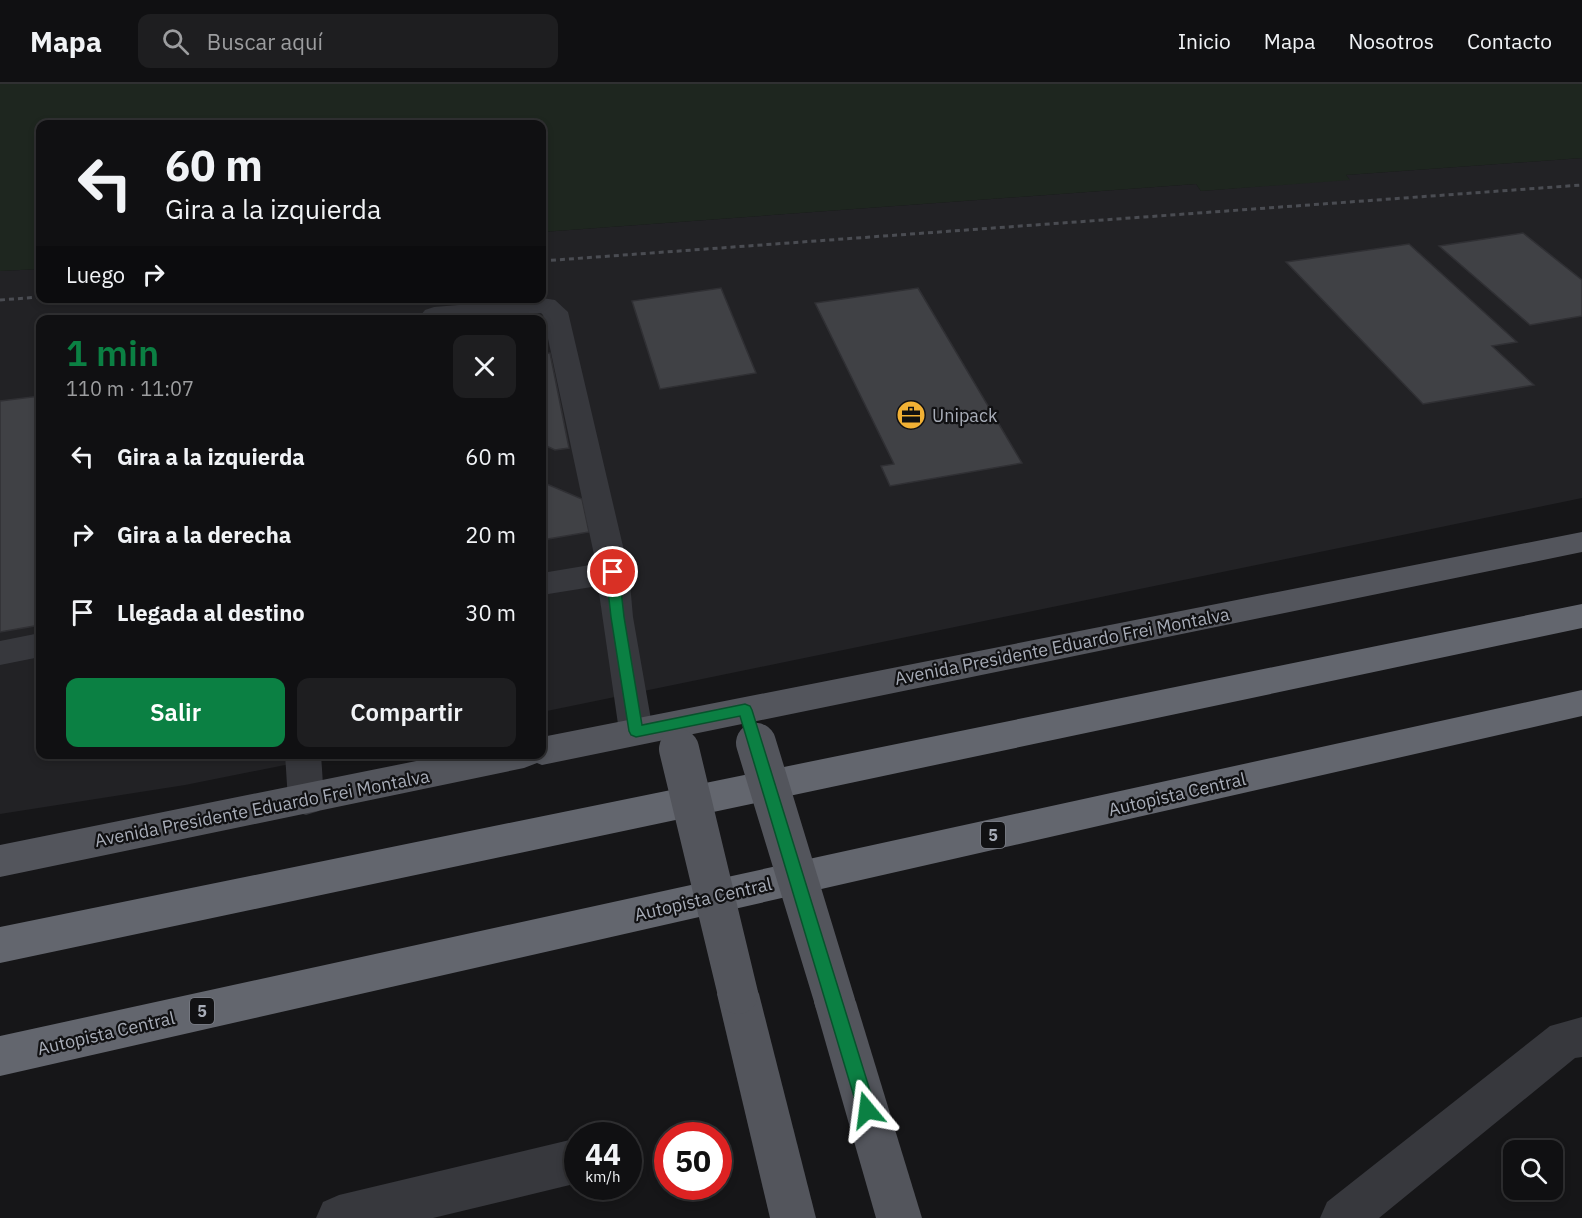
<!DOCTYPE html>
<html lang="es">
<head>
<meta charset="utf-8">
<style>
  body { margin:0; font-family:"IBM Plex Sans",sans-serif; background:#1e1e20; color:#f1f3f6; height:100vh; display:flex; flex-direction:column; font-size:22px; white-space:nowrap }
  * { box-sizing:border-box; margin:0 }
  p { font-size:20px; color:#9c9d9f }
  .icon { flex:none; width:33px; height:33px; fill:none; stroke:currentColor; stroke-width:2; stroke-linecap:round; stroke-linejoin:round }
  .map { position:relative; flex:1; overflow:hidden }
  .details { position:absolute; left:36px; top:231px; width:510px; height:444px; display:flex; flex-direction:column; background:#101012; border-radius:12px; box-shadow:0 3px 9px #0003,0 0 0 2px #303032 }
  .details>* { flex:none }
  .banner { position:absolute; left:36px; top:36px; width:510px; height:183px; border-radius:12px; box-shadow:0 3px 9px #0003,0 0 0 2px #303032; background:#101012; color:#f1f3f6; overflow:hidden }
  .buttons { position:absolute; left:1503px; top:1056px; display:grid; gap:12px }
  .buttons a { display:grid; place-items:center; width:60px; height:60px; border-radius:12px; background:#101012; box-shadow:0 3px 9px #0003,0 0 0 2px #303032; font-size:30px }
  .speed { position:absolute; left:564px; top:1038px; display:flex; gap:12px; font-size:30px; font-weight:700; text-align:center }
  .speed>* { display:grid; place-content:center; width:78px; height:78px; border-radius:50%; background:#101012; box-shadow:0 3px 9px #0003,0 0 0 2px #303032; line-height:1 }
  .speed small { font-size:15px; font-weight:400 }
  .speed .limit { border:9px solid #d22; background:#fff; color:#111 }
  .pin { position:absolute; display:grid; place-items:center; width:51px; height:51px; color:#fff; margin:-26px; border:3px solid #fff; border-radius:50%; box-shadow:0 2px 6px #0007 }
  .me { position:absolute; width:66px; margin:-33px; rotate:344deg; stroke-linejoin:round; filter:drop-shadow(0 0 4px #0008) }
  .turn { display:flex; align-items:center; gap:21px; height:126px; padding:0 30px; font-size:27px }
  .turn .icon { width:78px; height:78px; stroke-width:2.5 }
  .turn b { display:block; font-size:42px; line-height:51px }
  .then { display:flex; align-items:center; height:57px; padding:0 30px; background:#0003; gap:12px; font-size:22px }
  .round { display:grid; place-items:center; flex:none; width:63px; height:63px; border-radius:12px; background:#1e1e20 }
  .overview { display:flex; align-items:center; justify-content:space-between; height:102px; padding:0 30px }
  h1 { font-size:36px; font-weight:600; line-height:45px; color:#0b8043 }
  .primary-button { display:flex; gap:12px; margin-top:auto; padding:12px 30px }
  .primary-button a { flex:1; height:69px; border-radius:12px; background:#0b8043; color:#fff; font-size:24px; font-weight:600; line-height:69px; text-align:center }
  .primary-button a+a { background:#1e1e20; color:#f1f3f6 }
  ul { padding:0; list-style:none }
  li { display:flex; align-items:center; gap:18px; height:78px; padding:0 30px }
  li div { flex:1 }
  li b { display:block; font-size:22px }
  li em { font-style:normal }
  header { display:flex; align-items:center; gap:36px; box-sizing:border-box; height:84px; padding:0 30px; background:#101012; border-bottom:2px solid #303032 }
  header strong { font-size:28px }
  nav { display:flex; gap:33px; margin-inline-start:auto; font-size:21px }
  .search { width:420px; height:54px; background:#1e1e20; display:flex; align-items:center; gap:15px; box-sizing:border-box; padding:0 21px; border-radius:12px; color:#9c9d9f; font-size:22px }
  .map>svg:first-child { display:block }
  .built { fill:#222225 }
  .green { fill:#1e261f }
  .building { fill:#404145; stroke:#303034; stroke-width:1.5 }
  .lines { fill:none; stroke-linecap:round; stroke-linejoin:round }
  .minor { fill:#37383d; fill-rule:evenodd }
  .major { fill:#53555c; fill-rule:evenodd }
  .highway { fill:#63666e; fill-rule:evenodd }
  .rail { stroke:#4a4c52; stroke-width:3; stroke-dasharray:5 4; stroke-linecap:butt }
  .major-bridge { stroke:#53555c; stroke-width:40 }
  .route { fill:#0b8043; stroke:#07532c; stroke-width:1.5 }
  .labels { text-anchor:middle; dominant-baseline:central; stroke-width:4.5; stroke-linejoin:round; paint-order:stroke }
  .shield { fill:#111113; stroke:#7b7e86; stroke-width:1.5 }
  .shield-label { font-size:16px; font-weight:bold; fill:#a8adb8 }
  .poi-label { font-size:18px; fill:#a8adb8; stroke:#111113; text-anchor:start }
  .street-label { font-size:18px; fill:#a8adb8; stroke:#111113 }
</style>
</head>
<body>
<header>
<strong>Mapa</strong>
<div class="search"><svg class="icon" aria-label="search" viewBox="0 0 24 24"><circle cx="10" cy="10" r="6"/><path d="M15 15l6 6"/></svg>Buscar aquí</div>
<nav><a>Inicio</a><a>Mapa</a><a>Nosotros</a><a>Contacto</a></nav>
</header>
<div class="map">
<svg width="1582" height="1134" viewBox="0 0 1582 1134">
  <rect width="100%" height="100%" fill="#161618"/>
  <path class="built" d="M1582,74V414L542,628V236H40V670L335,671L185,701L0,730V187L40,185V214H542V148L1196,100L1201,107L1349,95L1346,91Z"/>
  <path class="green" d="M0,0H1582V74L1346,91L1350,96L1201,107L1196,100L542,148V40H40V185L0,187Z"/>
  <g class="building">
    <path d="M1523,149L1582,196V232L1530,241L1439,162Z"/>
    <path d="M1409,160L1517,258L1492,262L1534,301L1423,320L1286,178Z"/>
    <path d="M721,204L756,289L660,305L632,217Z"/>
    <path d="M918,204L1022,379L890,402L881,382L894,380L815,219Z"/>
    <path d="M550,269L569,364L555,366L542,360V270Z"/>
    <path d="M40,312V541L0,548V317Z"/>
    <path d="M542,398L582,415L589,448L542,456Z"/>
  </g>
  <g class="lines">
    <g class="minor">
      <path d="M542,214L555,216L568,228L629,488L633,533L653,647L648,657L636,661L624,657L619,647L598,502L542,511V489L596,480L543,231L541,229L468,236H425L421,231L425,226L434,223Z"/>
      <path d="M40,549V573L0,581V557Z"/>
      <path d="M285,670H321L324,716L319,727L306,731L293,727L288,716Z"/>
      <path d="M1582,933V973L1575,974L1379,1134H1320L1327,1118L1550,942Z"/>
      <path d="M578,1054V1099L433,1134H316L323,1118L339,1111Z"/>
    </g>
    <g class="major">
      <path d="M1582,448V468L542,681L537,679L524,684L0,793V761L451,670H542V653Z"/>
      <path d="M738,891L753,897L759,910L816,1134H770L717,910L723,897Z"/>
      <path d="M835,899L850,904L856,918L922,1134H876L814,918L820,904Z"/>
    </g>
    <g class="highway">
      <path d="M1582,520V544L0,879V843Z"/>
      <path d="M1582,606V632L0,992V952Z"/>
    </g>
    <g class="rail">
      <path d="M542,177L1582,101"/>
      <path d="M0,216L40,213"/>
    </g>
    <g class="major-bridge">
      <path d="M756,659L835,918"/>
      <path d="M679,665L738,910"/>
    </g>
  </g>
  <path class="route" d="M613,483L619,488L624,533L642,641L745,620L750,622L752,626L876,1026L874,1032L867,1035L861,1032L858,1026L740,632L636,653L631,651L629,647L611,533L606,488Z"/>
  <defs>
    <g id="office-disc" transform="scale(1.5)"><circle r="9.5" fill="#f2b134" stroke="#111113"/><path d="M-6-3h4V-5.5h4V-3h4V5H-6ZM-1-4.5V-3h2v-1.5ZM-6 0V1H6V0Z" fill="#111"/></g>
  </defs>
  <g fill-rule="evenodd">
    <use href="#office-disc" x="911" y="331"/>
  </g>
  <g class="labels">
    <g class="shield">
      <rect x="981" y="738" width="24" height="26" rx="4.5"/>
      <rect x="190" y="914" width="24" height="26" rx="4.5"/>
    </g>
    <g class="shield-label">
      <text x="993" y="751">5</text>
      <text x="202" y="927">5</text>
    </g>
    <g class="poi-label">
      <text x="932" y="331">Unipack</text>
    </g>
    <g class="street-label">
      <text transform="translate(1062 562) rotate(-11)">Avenida Presidente Eduardo Frei Montalva</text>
      <text transform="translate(1177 710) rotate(-13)">Autopista Central</text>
      <text transform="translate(262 724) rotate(-11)">Avenida Presidente Eduardo Frei Montalva</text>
      <text transform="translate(703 815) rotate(-13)">Autopista Central</text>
      <text transform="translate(106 949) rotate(-13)">Autopista Central</text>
    </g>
  </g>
</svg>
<div class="buttons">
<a><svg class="icon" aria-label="search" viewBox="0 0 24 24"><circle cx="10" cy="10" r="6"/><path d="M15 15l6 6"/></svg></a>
</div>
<div class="speed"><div>44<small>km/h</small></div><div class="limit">50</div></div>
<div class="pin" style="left:613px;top:488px;background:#d93025"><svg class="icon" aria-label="arrive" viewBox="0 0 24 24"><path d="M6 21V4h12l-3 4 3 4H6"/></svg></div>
<svg class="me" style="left:867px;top:1026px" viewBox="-20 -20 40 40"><path d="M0-17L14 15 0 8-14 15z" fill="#0b8043" stroke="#fff" stroke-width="4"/></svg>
<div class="banner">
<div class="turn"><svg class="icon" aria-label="left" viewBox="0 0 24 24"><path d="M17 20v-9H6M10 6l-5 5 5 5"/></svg><div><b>60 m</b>Gira a la izquierda</div></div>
<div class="then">Luego<svg class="icon" aria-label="right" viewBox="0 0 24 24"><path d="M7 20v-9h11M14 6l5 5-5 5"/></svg></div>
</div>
<section class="details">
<div class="overview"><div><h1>1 min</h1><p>110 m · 11:07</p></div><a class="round"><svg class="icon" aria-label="close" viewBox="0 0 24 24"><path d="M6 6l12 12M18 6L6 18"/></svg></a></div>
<ul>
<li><svg class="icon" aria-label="left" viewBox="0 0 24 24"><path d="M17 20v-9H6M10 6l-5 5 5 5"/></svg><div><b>Gira a la izquierda</b></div><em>60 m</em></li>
<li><svg class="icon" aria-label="right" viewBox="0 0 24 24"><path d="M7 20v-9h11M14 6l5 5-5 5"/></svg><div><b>Gira a la derecha</b></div><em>20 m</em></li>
<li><svg class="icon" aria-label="arrive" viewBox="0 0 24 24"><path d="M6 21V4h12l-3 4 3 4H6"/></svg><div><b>Llegada al destino</b></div><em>30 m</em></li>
</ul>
<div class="primary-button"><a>Salir</a><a>Compartir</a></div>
</section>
</div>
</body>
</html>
